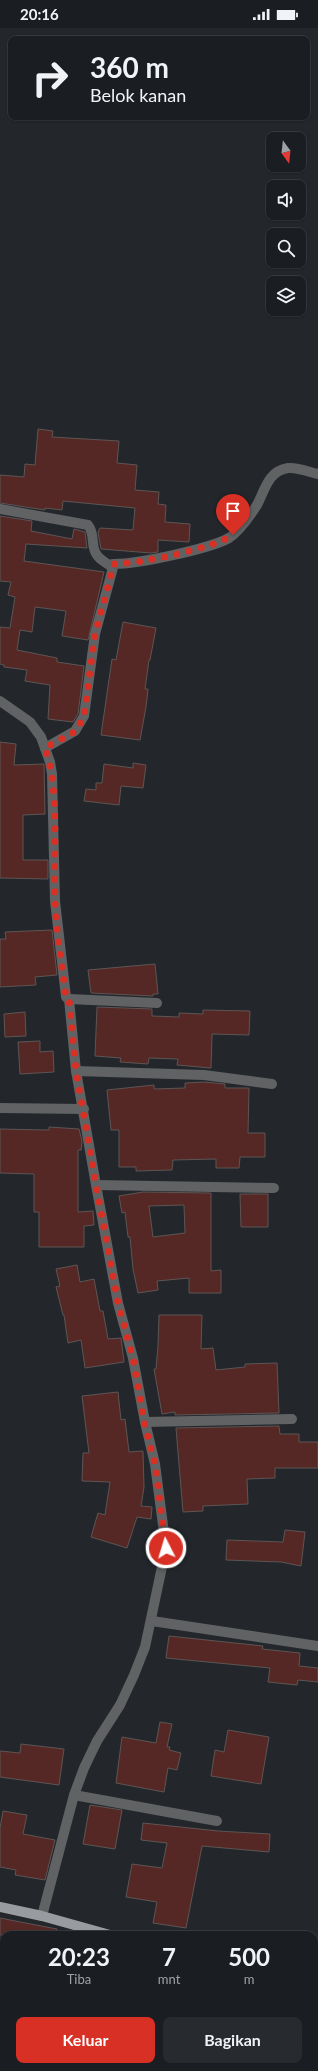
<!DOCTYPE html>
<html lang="id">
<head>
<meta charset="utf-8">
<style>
  body { margin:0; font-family:Lato,sans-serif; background:#272a2e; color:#f1f3f6; height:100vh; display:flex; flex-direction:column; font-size:15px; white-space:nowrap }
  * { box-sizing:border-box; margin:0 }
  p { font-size:13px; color:#9fa2a5 }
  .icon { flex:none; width:22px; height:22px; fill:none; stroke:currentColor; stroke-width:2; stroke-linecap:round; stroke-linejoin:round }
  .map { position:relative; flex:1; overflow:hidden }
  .sheet { position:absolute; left:0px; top:1903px; width:318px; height:140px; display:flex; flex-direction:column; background:#1a1d21; border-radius:12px 12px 0 0; box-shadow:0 1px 3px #0004,0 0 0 1px #383b3f }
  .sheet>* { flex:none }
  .top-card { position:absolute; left:8px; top:8px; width:302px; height:84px; border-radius:8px; box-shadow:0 1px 3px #0004,0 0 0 1px #383b3f; background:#1a1d21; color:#f1f3f6; overflow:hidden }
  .needle { width:26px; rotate:165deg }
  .controls { position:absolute; left:266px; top:104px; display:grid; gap:8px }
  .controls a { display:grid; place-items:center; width:40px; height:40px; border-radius:8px; background:#1a1d21; box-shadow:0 1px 3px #0004,0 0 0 1px #383b3f; font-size:20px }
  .pin { position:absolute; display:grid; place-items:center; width:34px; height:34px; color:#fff; margin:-41px -17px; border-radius:50% 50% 50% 0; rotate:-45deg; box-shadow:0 0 4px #0007 }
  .pin .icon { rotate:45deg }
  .me { position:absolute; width:44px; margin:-22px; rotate:355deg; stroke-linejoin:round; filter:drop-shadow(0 0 3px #0008) }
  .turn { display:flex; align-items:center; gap:14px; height:84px; padding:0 16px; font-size:18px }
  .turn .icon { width:52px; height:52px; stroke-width:2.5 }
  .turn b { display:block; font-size:28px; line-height:34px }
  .eta { display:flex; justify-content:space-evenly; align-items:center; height:68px; text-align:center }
  .eta b { font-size:24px; font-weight:700; line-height:28px }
  .button { display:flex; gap:8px; margin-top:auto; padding:8px 16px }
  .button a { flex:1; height:46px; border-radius:8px; background:#d93025; color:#fff; font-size:16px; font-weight:700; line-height:46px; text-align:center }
  .button a+a { background:#272a2e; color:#f1f3f6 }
  .status { display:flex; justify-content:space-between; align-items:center; height:28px; padding:0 20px; background:#1a1d21; direction:ltr }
  .status svg { height:11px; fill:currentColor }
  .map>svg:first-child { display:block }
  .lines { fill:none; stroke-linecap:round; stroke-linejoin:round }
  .river { stroke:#577499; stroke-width:27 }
  .building { fill:#562825; stroke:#5d5554; fill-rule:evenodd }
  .minor { stroke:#606264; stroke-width:10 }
  .major { stroke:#989ca1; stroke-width:10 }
  .route { stroke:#d93025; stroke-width:7; stroke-dasharray:0 12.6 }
</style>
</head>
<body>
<div class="status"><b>20:16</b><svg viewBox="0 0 49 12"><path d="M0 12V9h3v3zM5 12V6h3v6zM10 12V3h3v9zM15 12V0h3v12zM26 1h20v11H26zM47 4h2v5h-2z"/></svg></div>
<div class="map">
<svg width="318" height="2043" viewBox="0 0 318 2043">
  <rect width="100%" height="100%" fill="#23272c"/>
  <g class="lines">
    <g class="river">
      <path d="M314,1977L318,1960"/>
      <path d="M299,2043L300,2039"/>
    </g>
  </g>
  <g class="building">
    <path d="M38,401L53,403L52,409L119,413L117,435L137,437L135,462L159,464L158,476L166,477L165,494L190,496L189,514L158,512V524L151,525L101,521L98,504L100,500L133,502L135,480L63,473L62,482L45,480V482L0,475V447L24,449L25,436L35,437Z"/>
    <path d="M0,488L32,493L31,503L72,511L74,501L85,504L87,520L26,516L24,533L104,544L88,612L62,608L66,583L35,579L32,604L20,602L17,622L57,630V634L84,638L78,686L73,694L48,691L50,657L25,653L27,642L4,639V637L0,636V599L10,600L15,569L8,567L11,554L0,553Z"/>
    <path d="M123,594L156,600L150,632H149L145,661H148L146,679L140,712L101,707L112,631L116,632Z"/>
    <path d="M0,714L16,716L14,737L44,736L45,786L23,787V832H48V851L0,850Z"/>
    <path d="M133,735L146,737L143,760L121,758L119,777L84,773L86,761L96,762V755H102L104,736L133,740Z"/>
    <path d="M52,902L57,947L35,949L36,957L0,959V911H6L5,904Z"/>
    <path d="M155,936L158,966H153V968L91,965L88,942Z"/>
    <path d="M97,979L152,981V988L179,989V985L203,986V982L250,983L249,1007L212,1006L211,1040L177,1037L178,1031L149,1030L148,1036L120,1034L121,1030L95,1028Z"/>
    <path d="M25,984L26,1008L5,1009L4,986Z"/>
    <path d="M40,1013V1024L53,1023L54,1044L20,1046L18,1014Z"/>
    <path d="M204,1054L225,1056V1060H249L248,1105H265V1129H240L239,1140H216V1131L173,1132L172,1142L136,1143V1139H119V1102H111L107,1062L154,1057V1061L185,1060V1055Z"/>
    <path d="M49,1099L79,1101L82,1113L81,1122H78V1184L93,1183L94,1197L84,1198V1219H39V1184H34V1146L0,1145V1101L49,1102Z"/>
    <path d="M143,1164L211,1165V1243L221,1242V1265H189V1250L157,1253L158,1262L138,1265L133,1241L130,1209H128L125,1184L122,1185L119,1168ZM184,1177L185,1205L153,1209L149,1178Z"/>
    <path d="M240,1166H268V1199H241Z"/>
    <path d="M77,1237L80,1254L94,1251L100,1283H103L108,1311L121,1310L124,1334L85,1340L81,1312L68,1315L64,1287H63L56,1259L60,1258L56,1241Z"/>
    <path d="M159,1287H202L201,1321L213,1320L216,1342L245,1339V1336L277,1335L279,1385L175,1387V1384L162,1386L154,1341H156L158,1318Z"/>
    <path d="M118,1364L121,1392L125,1391L129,1424L143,1423L144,1459L141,1478L152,1479L151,1491L137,1489L127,1520L91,1509L98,1485L105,1487L110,1454L82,1453L83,1425H89L82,1368Z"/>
    <path d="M279,1398L280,1406H299V1414H318V1440H275V1450L247,1451L248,1476L203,1478V1483L183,1484L176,1400Z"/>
    <path d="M285,1502L305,1504L301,1538L281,1534L226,1532L227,1512L283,1514Z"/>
    <path d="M169,1608L263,1618L262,1621L300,1625L299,1638L318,1640V1654L298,1652L297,1657L268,1654L270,1640L166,1630Z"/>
    <path d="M160,1694L172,1696L167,1719H170L169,1722L181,1725L177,1742L168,1740L164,1764L116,1755L122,1709L156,1715Z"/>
    <path d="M228,1702L269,1709L261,1756L211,1748L215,1722L224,1724Z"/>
    <path d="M21,1716L64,1721L59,1757L0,1749V1723L20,1725Z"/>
    <path d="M90,1777L122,1782L115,1821L83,1816Z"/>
    <path d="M3,1783L27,1787L23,1806L55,1812L45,1852L15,1847L16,1842L0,1839V1800Z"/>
    <path d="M143,1795L218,1803L270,1806L269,1824L202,1818L186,1900L153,1895L157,1874L126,1869L132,1836L162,1840L167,1815L141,1812Z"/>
    <path d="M0,1890L57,1901L56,1907H0Z"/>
  </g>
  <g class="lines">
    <g class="minor">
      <path d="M0,481L88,497C96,507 90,519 97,527C99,531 105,534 109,537L114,536"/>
      <path d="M0,673L30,694L41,709L50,734L52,746L55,873L66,969L69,971L76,1043L96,1157L118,1275L133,1330L145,1394L155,1436L166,1520L145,1619L134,1647L120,1677L97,1713L84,1740L74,1767L42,1888"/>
      <path d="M45,720L75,703L84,688L95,606L114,536C138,536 209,521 229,510C240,503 250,488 257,477C265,462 268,443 288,440C298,439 309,444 318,446"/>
      <path d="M69,971L157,975"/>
      <path d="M76,1043L204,1047L272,1056"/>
      <path d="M0,1080L84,1081"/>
      <path d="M96,1157L274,1160"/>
      <path d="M145,1394L292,1391"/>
      <path d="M152,1593L318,1618"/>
      <path d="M74,1767L217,1793"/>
      <path d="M60,2043L61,2039"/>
      <path d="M182,2043V2039"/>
    </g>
    <g class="major">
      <path d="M0,1879L42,1888L110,1907"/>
      <path d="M314,1970L318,1971"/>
    </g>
  </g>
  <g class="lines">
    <path class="route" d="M166,1520L155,1436L144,1394L133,1330L118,1275L96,1157L76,1043L69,971L66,969C62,937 56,904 55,872C53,826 60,763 45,720L76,703L84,688L95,606L114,536C139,536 214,520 233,507"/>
  </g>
</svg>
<div class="controls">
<a><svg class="needle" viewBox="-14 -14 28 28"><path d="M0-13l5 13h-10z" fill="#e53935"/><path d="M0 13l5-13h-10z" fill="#9fa2a5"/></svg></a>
<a><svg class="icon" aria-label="sound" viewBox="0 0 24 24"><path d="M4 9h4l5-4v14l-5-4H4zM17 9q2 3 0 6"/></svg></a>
<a><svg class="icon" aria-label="search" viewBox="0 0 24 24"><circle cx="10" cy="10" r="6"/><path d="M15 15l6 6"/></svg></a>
<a><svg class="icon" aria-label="layers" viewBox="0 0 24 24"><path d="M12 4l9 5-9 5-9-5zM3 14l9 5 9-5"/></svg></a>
</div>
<div class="pin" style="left:233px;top:507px;background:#d93025"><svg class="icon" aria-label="arrive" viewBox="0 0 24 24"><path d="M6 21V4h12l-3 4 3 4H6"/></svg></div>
<svg class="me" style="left:166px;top:1520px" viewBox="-20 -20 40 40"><circle r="17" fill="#d93025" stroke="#fff" stroke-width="3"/><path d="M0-11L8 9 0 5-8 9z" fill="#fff"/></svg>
<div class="top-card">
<div class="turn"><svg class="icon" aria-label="right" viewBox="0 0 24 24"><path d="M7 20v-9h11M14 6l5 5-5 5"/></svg><div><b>360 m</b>Belok kanan</div></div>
</div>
<section class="sheet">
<div class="eta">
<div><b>20:23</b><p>Tiba</p></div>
<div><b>7</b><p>mnt</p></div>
<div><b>500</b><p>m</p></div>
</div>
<div class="button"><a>Keluar</a><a>Bagikan</a></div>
</section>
</div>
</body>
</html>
